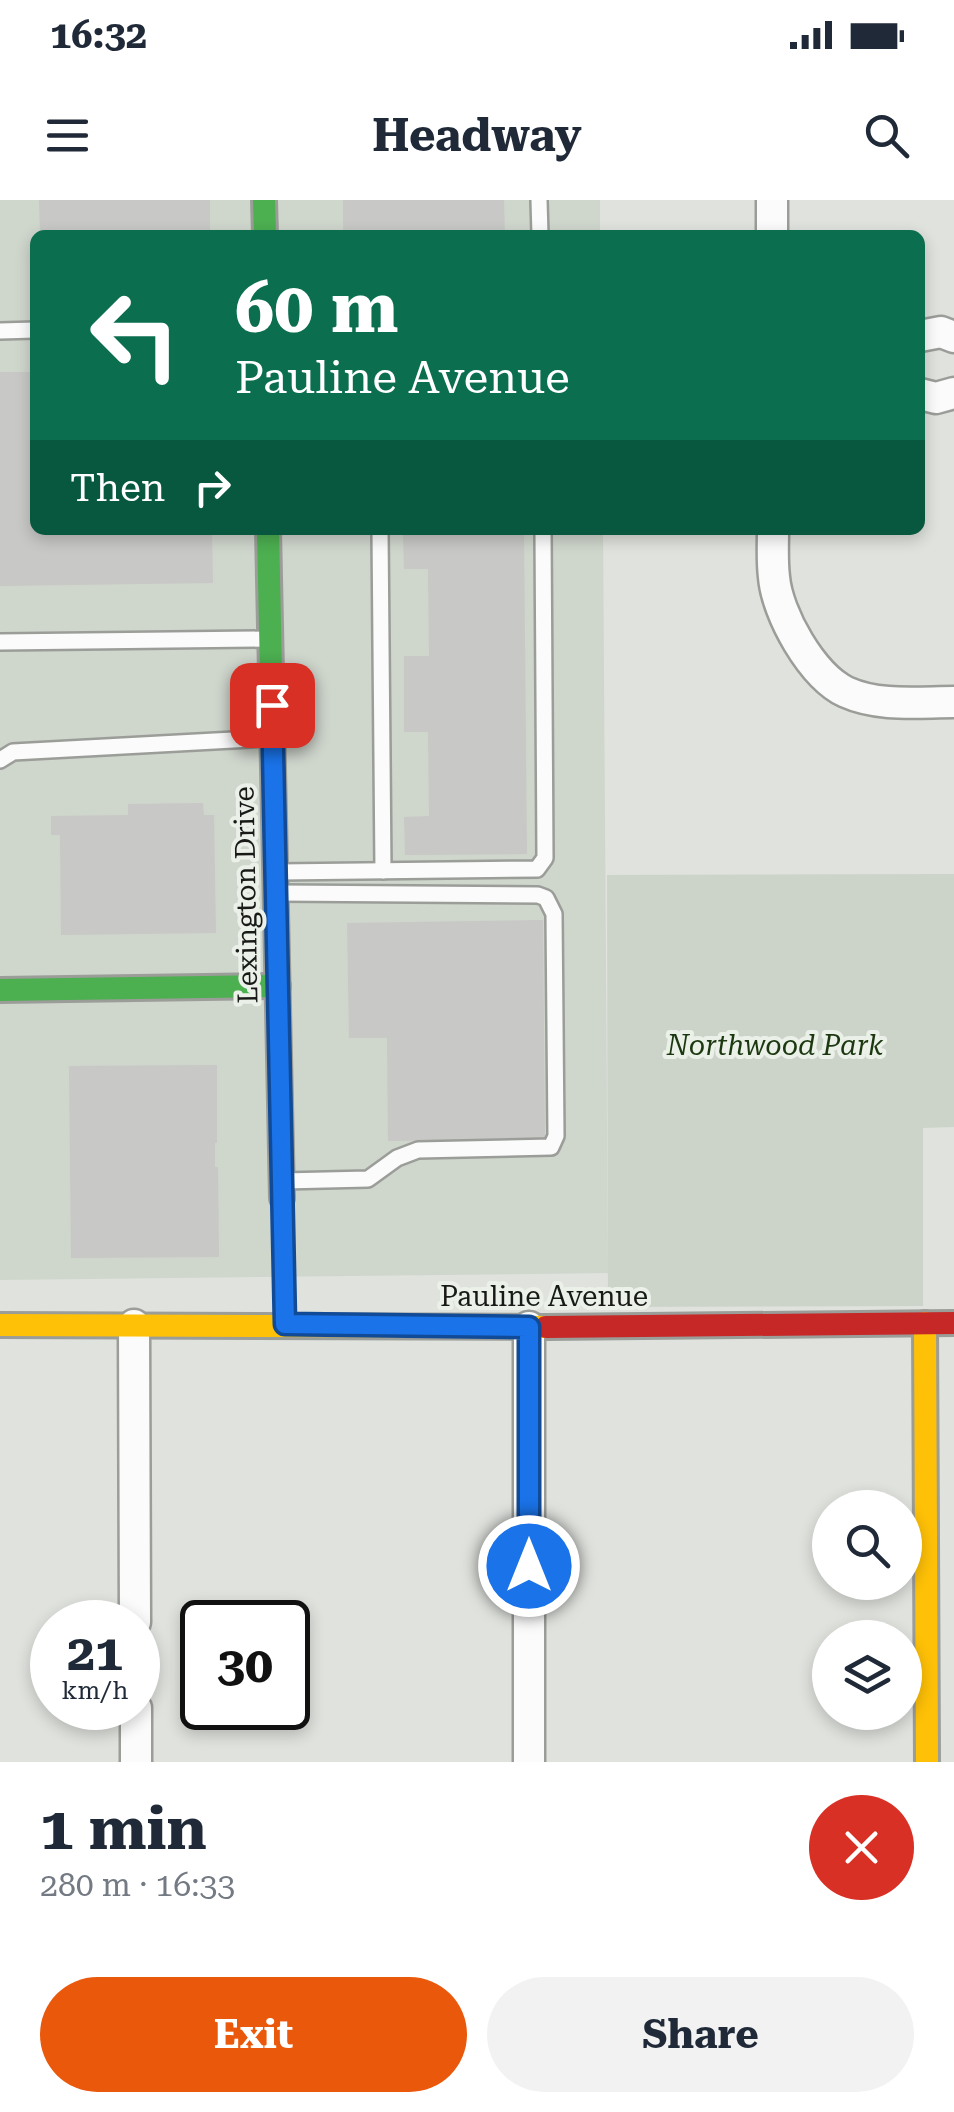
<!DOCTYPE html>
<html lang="en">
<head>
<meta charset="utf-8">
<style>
  body { margin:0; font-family:"Roboto Serif",serif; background:#f2f2f3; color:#1f2937; height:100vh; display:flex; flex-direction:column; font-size:38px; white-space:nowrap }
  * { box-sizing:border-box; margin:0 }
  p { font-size:32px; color:#747a83 }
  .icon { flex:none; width:55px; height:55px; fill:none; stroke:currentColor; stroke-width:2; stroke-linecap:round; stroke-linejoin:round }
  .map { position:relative; height:1562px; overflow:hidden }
  .side { display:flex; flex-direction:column; background:#fff; flex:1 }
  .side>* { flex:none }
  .banner { position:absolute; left:30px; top:30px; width:895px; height:305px; border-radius:15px; box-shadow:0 5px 15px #0003; background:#0b6e4f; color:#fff; overflow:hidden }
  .buttons { position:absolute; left:812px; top:1290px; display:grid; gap:20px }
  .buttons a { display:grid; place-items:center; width:110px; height:110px; border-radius:50%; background:#fff; box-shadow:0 5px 15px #0003; font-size:50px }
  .speed { position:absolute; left:30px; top:1400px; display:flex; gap:20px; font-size:50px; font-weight:700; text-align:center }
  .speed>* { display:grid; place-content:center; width:130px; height:130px; border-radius:50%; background:#fff; box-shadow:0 5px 15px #0003; line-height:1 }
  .speed small { font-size:25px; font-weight:400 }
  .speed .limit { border:5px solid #111; border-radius:15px; background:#fff; color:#111 }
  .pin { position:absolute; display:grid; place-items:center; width:85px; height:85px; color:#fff; margin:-42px; border-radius:20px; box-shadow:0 5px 15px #0006 }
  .me { position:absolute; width:110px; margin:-55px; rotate:0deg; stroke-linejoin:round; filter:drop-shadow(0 0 8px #0008) }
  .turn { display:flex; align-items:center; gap:35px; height:210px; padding:0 40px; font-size:45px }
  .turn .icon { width:130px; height:130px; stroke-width:2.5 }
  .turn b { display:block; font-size:70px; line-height:85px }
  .then { display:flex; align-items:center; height:95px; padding:0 40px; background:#0003; gap:20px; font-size:38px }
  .round { display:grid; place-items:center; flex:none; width:105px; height:105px; border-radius:52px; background:#f2f2f3 }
  .overview { display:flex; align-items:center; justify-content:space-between; height:170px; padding:0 40px }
  h1 { font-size:60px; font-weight:700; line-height:75px }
  .cta { display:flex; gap:20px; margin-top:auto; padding:20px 40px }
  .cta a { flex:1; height:115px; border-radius:60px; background:#ea580c; color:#fff; font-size:40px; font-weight:700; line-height:115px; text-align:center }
  .cta a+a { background:#f2f2f3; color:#1f2937 }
  .status { display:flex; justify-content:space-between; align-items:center; height:70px; padding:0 50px; background:#fff; direction:ltr }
  .status svg { height:28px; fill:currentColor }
  header { display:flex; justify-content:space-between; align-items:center; height:130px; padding:0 40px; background:#fff; font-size:45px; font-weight:700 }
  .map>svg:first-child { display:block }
  .built { fill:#cfd6cc }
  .green { fill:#ccd4c9 }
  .building { fill:#c8c8c6 }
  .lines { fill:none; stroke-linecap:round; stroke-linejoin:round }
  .lane-casing { stroke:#9b9d99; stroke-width:20 }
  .street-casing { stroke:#9b9d99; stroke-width:35 }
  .fast-casing { stroke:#9b9d99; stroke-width:28 }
  .slow-casing { stroke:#9b9d99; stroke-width:28 }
  .jam-casing { stroke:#9b9d99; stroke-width:28 }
  .lane { stroke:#fafbfa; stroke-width:15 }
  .street { stroke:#fafbfa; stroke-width:30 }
  .fast { stroke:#4caf50; stroke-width:22 }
  .slow { stroke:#ffc107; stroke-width:22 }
  .jam { stroke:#c62828; stroke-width:22 }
  .route-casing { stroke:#114b97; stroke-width:25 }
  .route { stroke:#1a73e8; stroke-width:18 }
  .labels { text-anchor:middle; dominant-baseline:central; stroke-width:8; stroke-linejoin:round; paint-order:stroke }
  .street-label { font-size:28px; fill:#181a17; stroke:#ebf1e9 }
  .park-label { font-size:28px; font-style:italic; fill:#1c3810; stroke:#ebf1e9 }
</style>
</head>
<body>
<div class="status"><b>16:32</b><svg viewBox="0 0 49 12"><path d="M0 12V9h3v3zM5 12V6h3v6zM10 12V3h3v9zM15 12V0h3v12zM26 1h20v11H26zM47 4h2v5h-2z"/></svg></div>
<header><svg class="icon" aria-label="menu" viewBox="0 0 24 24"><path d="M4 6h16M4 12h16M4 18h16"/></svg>Headway<svg class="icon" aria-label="search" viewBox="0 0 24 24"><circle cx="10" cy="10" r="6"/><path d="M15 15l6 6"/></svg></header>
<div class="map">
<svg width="954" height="1562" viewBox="0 0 954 1562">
  <rect width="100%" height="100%" fill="#dfe2dd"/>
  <path class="built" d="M0,0H600V35H35V330H603L608,1073L0,1080Z"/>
  <path class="green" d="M954,674V927L923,928V1106L608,1107L607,675Z"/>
  <g class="building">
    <path d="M39,0H210V35H40Z"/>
    <path d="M343,0H504L505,35H343Z"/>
    <path d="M0,172H35V330H212L213,383L0,386Z"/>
    <path d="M524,333L527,654L405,655L404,617L429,616L428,532H404V456H429L428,369H404L403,334Z"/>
    <path d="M203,603L204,615H214L216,733L61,735L60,635H51V616L128,615V604Z"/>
    <path d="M543,720L545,939L388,941L387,838H349L347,723Z"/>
    <path d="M217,865V943H215V967H218L219,1057L71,1058L69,866Z"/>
  </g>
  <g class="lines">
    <g class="lane-casing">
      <g id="lane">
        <path d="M539,0L540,35"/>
        <path d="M0,131L35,130"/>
        <path d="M380,330L383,671"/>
        <path d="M0,442L266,439"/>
        <path d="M0,560L13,552L269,538"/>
        <path d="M279,672L537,669L545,658L543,330"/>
        <path d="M280,693L538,695L546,698L554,714L556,936L551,947L418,950L397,958L368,979L283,981"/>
        <path d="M282,1003L285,1120"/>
      </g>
    </g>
    <g class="street-casing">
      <g id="street">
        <path d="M772,35V0"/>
        <path d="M920,136L941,132L954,137"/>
        <path d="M920,194L936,198L954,193"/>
        <path d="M773,330C773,345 772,361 774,377C777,414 812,476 846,492C879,507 919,502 954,502"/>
        <path d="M134,1125L135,1422"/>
        <path d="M529,1127V1562"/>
        <path d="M136,1508V1562"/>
      </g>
    </g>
    <g class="fast-casing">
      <g id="fast">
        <path d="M264,0L265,35"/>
        <path d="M268,330L282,998"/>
        <path d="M0,790L278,786"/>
      </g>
    </g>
    <g class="slow-casing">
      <g id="slow">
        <path d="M925,1123L927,1562"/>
        <path d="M0,1125L546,1127"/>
      </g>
    </g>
    <g class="jam-casing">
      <path id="jam" d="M546,1127L954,1123"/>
    </g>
    <use href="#lane" class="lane"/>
    <use href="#street" class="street"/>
    <use href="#fast" class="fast"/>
    <use href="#slow" class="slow"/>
    <use href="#jam" class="jam"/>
  </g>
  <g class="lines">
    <g class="route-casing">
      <path id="route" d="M272,505L285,1124L529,1127V1366"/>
    </g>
    <use href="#route" class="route"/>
  </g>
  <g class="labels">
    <g class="street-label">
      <text transform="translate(246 695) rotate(-91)">Lexington Drive</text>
      <text x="544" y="1096">Pauline Avenue</text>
    </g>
    <g class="park-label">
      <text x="775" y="845">Northwood Park</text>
    </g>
  </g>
</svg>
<div class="buttons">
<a><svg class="icon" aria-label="search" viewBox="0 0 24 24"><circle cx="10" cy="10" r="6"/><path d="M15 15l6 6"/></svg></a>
<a><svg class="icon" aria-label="layers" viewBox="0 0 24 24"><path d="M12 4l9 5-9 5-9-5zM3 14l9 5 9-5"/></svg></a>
</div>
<div class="speed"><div>21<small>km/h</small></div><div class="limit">30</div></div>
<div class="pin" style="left:272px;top:505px;background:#d93025"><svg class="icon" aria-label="arrive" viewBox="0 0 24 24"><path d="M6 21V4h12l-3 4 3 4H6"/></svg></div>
<svg class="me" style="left:529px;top:1366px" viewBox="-20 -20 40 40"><circle r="17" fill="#1a73e8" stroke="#fff" stroke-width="3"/><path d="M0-11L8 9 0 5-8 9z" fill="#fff"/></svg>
<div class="banner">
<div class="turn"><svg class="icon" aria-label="left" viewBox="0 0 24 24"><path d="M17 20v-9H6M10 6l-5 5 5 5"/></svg><div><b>60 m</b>Pauline Avenue</div></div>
<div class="then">Then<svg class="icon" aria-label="right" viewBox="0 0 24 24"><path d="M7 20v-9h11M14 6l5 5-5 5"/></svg></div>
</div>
</div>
<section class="side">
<div class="overview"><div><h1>1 min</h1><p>280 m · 16:33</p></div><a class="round" style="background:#d93025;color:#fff"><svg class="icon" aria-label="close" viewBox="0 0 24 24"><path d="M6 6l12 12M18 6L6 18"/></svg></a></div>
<div class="cta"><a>Exit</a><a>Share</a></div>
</section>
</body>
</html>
